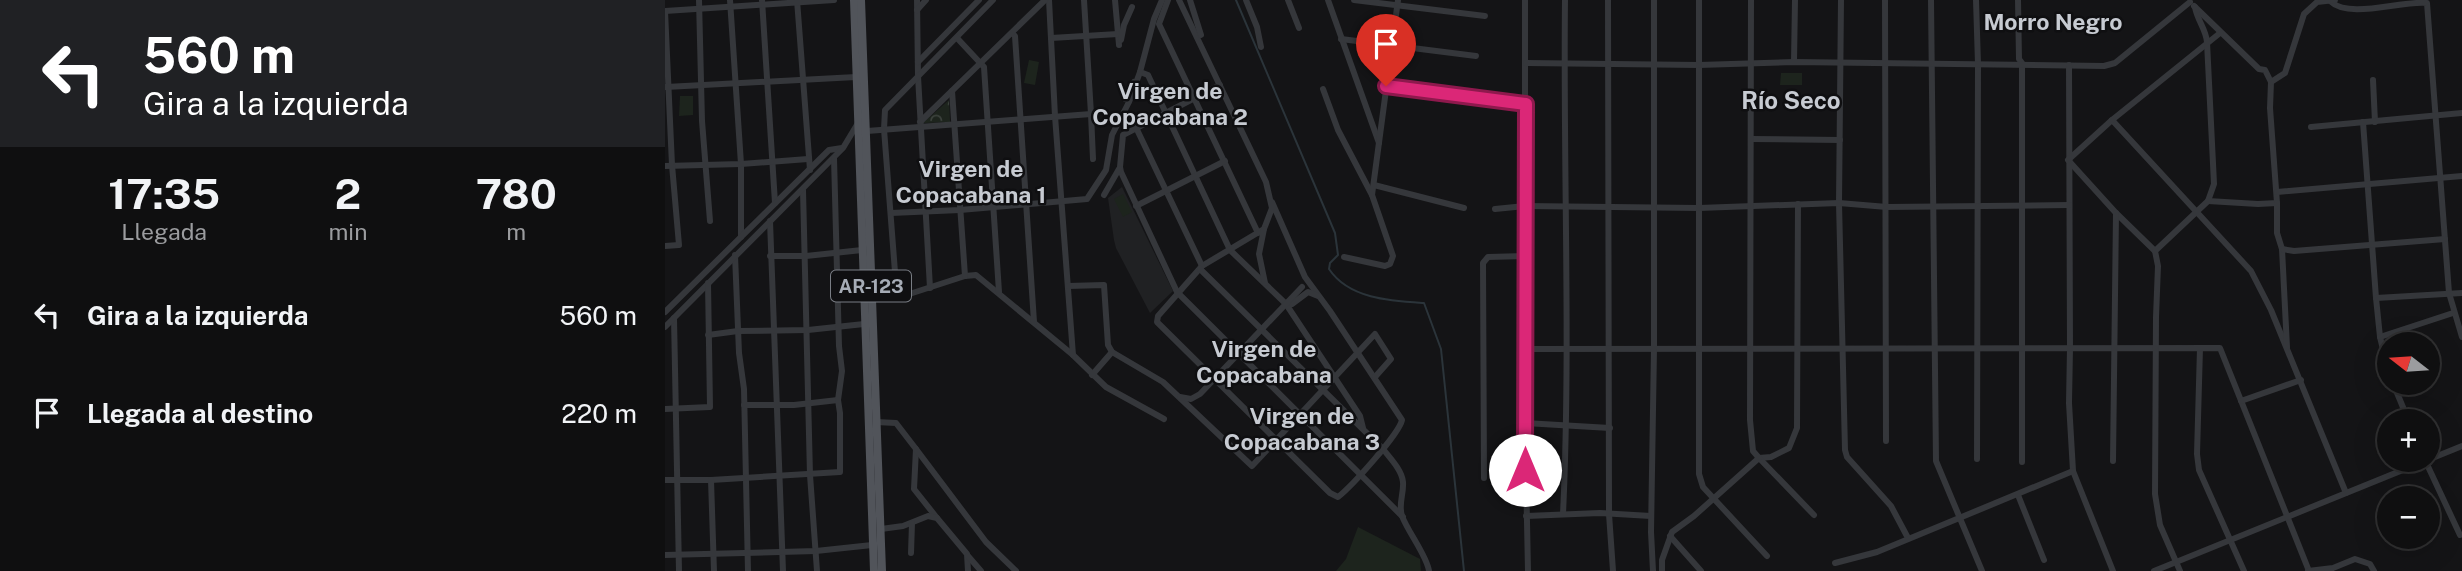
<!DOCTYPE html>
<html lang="es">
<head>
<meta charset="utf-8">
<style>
  body { margin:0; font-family:"Public Sans",sans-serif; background:#1d1d1e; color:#f1f3f6; height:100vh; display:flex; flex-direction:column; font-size:26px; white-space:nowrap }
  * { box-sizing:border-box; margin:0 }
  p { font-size:23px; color:#9b9c9f }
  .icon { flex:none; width:38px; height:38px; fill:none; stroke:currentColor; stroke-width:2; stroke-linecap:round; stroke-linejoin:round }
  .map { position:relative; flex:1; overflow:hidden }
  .details { display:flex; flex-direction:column; background:#0f0f10; width:665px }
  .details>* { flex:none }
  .guide { background:#202124; color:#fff; overflow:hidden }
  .needle { width:46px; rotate:287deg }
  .buttons { position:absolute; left:1712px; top:332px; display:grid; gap:14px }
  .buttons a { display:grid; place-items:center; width:63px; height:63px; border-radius:50%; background:#0f0f10; box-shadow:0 7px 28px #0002,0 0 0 2px #2f2f30; font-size:35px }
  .pin { position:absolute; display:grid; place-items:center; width:60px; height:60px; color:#fff; margin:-72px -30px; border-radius:50% 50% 50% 0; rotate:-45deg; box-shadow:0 0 7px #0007 }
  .pin .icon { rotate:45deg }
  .me { position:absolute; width:77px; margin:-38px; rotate:0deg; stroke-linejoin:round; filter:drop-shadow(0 0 5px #0008) }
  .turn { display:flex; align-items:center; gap:24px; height:147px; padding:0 28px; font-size:32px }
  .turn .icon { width:91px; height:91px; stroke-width:2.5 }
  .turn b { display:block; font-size:49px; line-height:60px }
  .eta { display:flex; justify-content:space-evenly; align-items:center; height:119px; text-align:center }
  .eta b { font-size:42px; font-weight:700; line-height:49px }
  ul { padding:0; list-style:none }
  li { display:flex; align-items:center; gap:21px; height:98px; padding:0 28px }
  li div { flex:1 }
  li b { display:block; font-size:26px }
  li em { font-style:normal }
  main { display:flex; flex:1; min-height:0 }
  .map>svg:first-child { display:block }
  .built { fill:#202123 }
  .forest { fill:url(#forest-crowns) }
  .garden { fill:#1d241d }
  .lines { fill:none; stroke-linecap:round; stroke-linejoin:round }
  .stream { stroke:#2b343a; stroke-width:2 }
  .minor { stroke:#35373b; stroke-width:6 }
  .major { stroke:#51545a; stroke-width:8 }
  .route-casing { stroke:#8e194d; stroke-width:18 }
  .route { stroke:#db2777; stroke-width:12 }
  .labels { text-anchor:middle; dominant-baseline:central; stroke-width:5; stroke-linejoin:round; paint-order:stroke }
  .shield { fill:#0f0f11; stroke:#797d84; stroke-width:2 }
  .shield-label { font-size:19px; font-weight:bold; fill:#a6acb6 }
  .neighbourhood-label { font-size:23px; font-weight:bold; fill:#c7cbd2; stroke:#0f0f11 }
  .quarter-label { font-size:24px; font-weight:bold; fill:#c7cbd2; stroke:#0f0f11 }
</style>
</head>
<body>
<main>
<section class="details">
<div class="guide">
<div class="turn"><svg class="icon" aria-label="left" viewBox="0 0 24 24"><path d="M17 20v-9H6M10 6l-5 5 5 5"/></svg><div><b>560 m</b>Gira a la izquierda</div></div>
</div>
<div class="eta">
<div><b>17:35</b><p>Llegada</p></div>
<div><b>2</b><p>min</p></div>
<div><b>780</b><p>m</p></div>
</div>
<ul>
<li><svg class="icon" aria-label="left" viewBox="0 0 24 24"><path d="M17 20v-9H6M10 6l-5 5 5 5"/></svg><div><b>Gira a la izquierda</b></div><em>560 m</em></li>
<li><svg class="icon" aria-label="arrive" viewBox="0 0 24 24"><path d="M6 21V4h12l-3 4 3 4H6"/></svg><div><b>Llegada al destino</b></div><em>220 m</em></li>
</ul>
</section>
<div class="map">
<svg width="1797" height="571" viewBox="0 0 1797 571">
  <defs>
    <pattern id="forest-crowns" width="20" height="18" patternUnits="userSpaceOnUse" patternTransform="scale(1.75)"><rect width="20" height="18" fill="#1d241d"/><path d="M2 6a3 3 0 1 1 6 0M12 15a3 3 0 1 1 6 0" fill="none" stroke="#3b413c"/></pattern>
  </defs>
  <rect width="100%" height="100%" fill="#141416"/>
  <path class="built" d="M457,187L508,291L485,313L451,248L449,240L443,198Z"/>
  <path class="forest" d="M284,100L285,122L258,123Z"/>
  <g class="garden">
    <path d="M364,60L374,62L370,85L359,83Z"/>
    <path d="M1116,73H1137V85H1115Z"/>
    <path d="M15,96H28V115L14,116Z"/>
    <path d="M458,194L467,212L458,217L449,199Z"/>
    <path d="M693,527L755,559L756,571H671L681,559Z"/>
  </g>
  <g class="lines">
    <path class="stream" d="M571,0L670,233L673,255L665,263L664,269C684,299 726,301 759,303L776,349L799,571"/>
    <g class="minor">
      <path d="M34,0L37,121L45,221"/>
      <path d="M65,0L76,164V237"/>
      <path d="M97,0L110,203"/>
      <path d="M132,0L145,170"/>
      <path d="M252,0L253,76L265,288"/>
      <path d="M328,0L220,110L219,129L232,298L300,276L311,275L408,355L441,387L499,419"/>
      <path d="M384,0L390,116L408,355"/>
      <path d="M419,0L426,114"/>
      <path d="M450,0L454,45"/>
      <path d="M497,0L489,19L475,72L483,75L565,250L621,304L695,416L698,428"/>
      <path d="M503,0L494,24L593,233"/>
      <path d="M514,0L601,182L607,208L599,229L537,266L493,316L492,322L665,493L673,497C687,486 734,434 737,420L665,311L640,277L607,202"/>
      <path d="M525,0L536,35"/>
      <path d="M581,0L592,27L596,47"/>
      <path d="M623,0L634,28"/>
      <path d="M663,0L714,143"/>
      <path d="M689,0L820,16"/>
      <path d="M860,0V423L863,571"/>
      <path d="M943,0L944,514L948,571"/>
      <path d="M1034,0V474L1038,487L1102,556"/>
      <path d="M1176,0L1174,203L1180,450L1182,457L1226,506L1243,538"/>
      <path d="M1220,0L1221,441"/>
      <path d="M1266,0L1271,461L1317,571"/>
      <path d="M1311,0L1313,64L1312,459"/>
      <path d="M1353,0L1354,59L1357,63V462"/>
      <path d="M1665,1C1684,20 1737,0 1762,3L1784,293L1797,337"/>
      <path d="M1529,6L1594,69L1600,70L1606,82L1605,108L1612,203L1593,204L1543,201"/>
      <path d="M252,10L261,0"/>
      <path d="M0,11L169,0"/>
      <path d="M347,33L350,36L369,322"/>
      <path d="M292,38L319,67L334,292"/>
      <path d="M386,38L453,34"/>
      <path d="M676,39L811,56"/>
      <path d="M456,40L459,25L467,7"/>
      <path d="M253,62L314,0"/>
      <path d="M1129,62L1130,0"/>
      <path d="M861,63L1034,65L1129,62L1439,66L1450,63L1525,2"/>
      <path d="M1404,65L1405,348L1404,403L1408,471L1448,571"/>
      <path d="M1708,80L1710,122"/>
      <path d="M1606,82L1620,73L1639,14L1652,2L1670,0"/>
      <path d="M555,85L458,135L455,167L456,172L512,292L738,517"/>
      <path d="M721,86L861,104"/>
      <path d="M1,87L191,77"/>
      <path d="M658,89L673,130L707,195"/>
      <path d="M287,91L300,276"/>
      <path d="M460,99L469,82"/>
      <path d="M458,115L466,117L537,266"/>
      <path d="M1447,120L1586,271L1606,310L1681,493"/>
      <path d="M255,122L380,0"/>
      <path d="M1698,122L1711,298L1715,337L1724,374"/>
      <path d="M1646,127L1797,113"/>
      <path d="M202,131L426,114L428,159"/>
      <path d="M1086,139L1175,140"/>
      <path d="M0,166L76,164L143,159"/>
      <path d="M709,185L799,208"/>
      <path d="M138,190L145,475L152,571"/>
      <path d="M1612,192L1797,176"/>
      <path d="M439,195L454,169"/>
      <path d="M1612,203V233L1617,249L1622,347"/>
      <path d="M471,206L560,161"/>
      <path d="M830,209L860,206L1034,208L1174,203L1222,207L1404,205"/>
      <path d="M226,213L295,210L422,199L441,170L447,135L464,102L475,72"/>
      <path d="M105,221L118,571"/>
      <path d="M599,229L594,254L600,283"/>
      <path d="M0,246L14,245L7,165L0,11"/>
      <path d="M1617,249L1629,251L1780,239"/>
      <path d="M1490,251L1451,213L1403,160L1447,120L1555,33"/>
      <path d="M70,255L74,353L79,389L83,571"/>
      <path d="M105,256H141L197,250"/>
      <path d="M679,257L720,266L725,264L728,256L707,195L733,0"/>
      <path d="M535,269L718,449C725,458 737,470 738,482C739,494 733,504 737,516C743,532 762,556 764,571"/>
      <path d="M403,286L439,285L443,345L447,352L498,382L587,466L710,334L726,359L710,377"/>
      <path d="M1711,298L1797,293"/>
      <path d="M627,304L643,292L653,296"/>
      <path d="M0,312L164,150L177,148"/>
      <path d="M9,318L14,571"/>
      <path d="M0,327L178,148L193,123"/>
      <path d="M43,335L73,331L143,330L199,324"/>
      <path d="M1715,337L1788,313"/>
      <path d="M1535,348L1532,454L1534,470L1579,571"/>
      <path d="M860,349L1555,348L1644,571"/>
      <path d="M427,375L447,352"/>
      <path d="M1728,383L1744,422"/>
      <path d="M515,397L526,399L535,394L637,287"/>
      <path d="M1576,401L1636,380"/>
      <path d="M79,405H129L173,400"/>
      <path d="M0,409L45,407L43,283"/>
      <path d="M211,422L231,423L251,449L249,489L272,518"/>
      <path d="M860,423L945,428"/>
      <path d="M251,449L321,542L351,571"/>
      <path d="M1094,458L1106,457L1124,448L1132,428L1133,204"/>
      <path d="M1094,458L1149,515"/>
      <path d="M1760,460L1795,535"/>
      <path d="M1448,461L1451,213"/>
      <path d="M819,478L818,263L823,257L860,256"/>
      <path d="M0,480H46L175,472V413L173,400L177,371L174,346L169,158"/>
      <path d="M46,480L49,571"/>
      <path d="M1353,495L1379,560"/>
      <path d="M898,514C906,343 898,171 900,0"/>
      <path d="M861,516L935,513L986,516"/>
      <path d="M216,529L238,526L263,516L272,518L302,554L303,571"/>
      <path d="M1005,536L1036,571"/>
      <path d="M246,553L247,523"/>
      <path d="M0,555L151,551L207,545"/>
      <path d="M303,556L316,571"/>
      <path d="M1170,563L1212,552L1408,471"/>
      <path d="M988,571L986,532L989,349V0"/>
      <path d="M997,571V560L1007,532L1029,516L1094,458L1088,451L1085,420L1086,0"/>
      <path d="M1489,571L1797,446"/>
      <path d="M1515,571L1495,525L1490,494L1491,317L1493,266L1490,251L1543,201L1549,184L1542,42C1541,29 1532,20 1530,7"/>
      <path d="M1643,571L1668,568L1690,559L1705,564L1709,571"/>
    </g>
    <g class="major">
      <path d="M189,0L209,571"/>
      <path d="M196,0L217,571"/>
    </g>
  </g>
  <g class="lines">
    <g class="route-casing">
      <path id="route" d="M721,86L861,104L860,470"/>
    </g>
    <use href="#route" class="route"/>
  </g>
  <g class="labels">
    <rect class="shield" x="166" y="270.5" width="80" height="31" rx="5"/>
    <g class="shield-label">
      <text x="206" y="286">AR-123</text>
    </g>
    <g class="neighbourhood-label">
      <text x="1388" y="21">Morro Negro</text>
      <text x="505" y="90">Virgen de<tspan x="505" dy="26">Copacabana 2</tspan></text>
      <text x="306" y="168">Virgen de<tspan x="306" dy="26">Copacabana 1</tspan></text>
      <text x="599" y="348">Virgen de<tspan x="599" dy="26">Copacabana</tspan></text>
      <text x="637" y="415">Virgen de<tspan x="637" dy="26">Copacabana 3</tspan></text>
    </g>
    <g class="quarter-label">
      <text x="1126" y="100">Río Seco</text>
    </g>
  </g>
</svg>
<div class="buttons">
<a><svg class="needle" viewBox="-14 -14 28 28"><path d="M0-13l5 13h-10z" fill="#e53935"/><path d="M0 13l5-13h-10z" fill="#9b9c9f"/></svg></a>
<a>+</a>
<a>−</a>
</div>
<div class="pin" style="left:721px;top:86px;background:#d93025"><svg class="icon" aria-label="arrive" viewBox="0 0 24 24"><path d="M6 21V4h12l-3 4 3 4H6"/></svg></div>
<svg class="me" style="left:860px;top:470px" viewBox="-20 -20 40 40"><circle r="19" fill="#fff"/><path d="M0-13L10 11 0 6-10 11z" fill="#db2777"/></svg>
</div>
</main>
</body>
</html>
